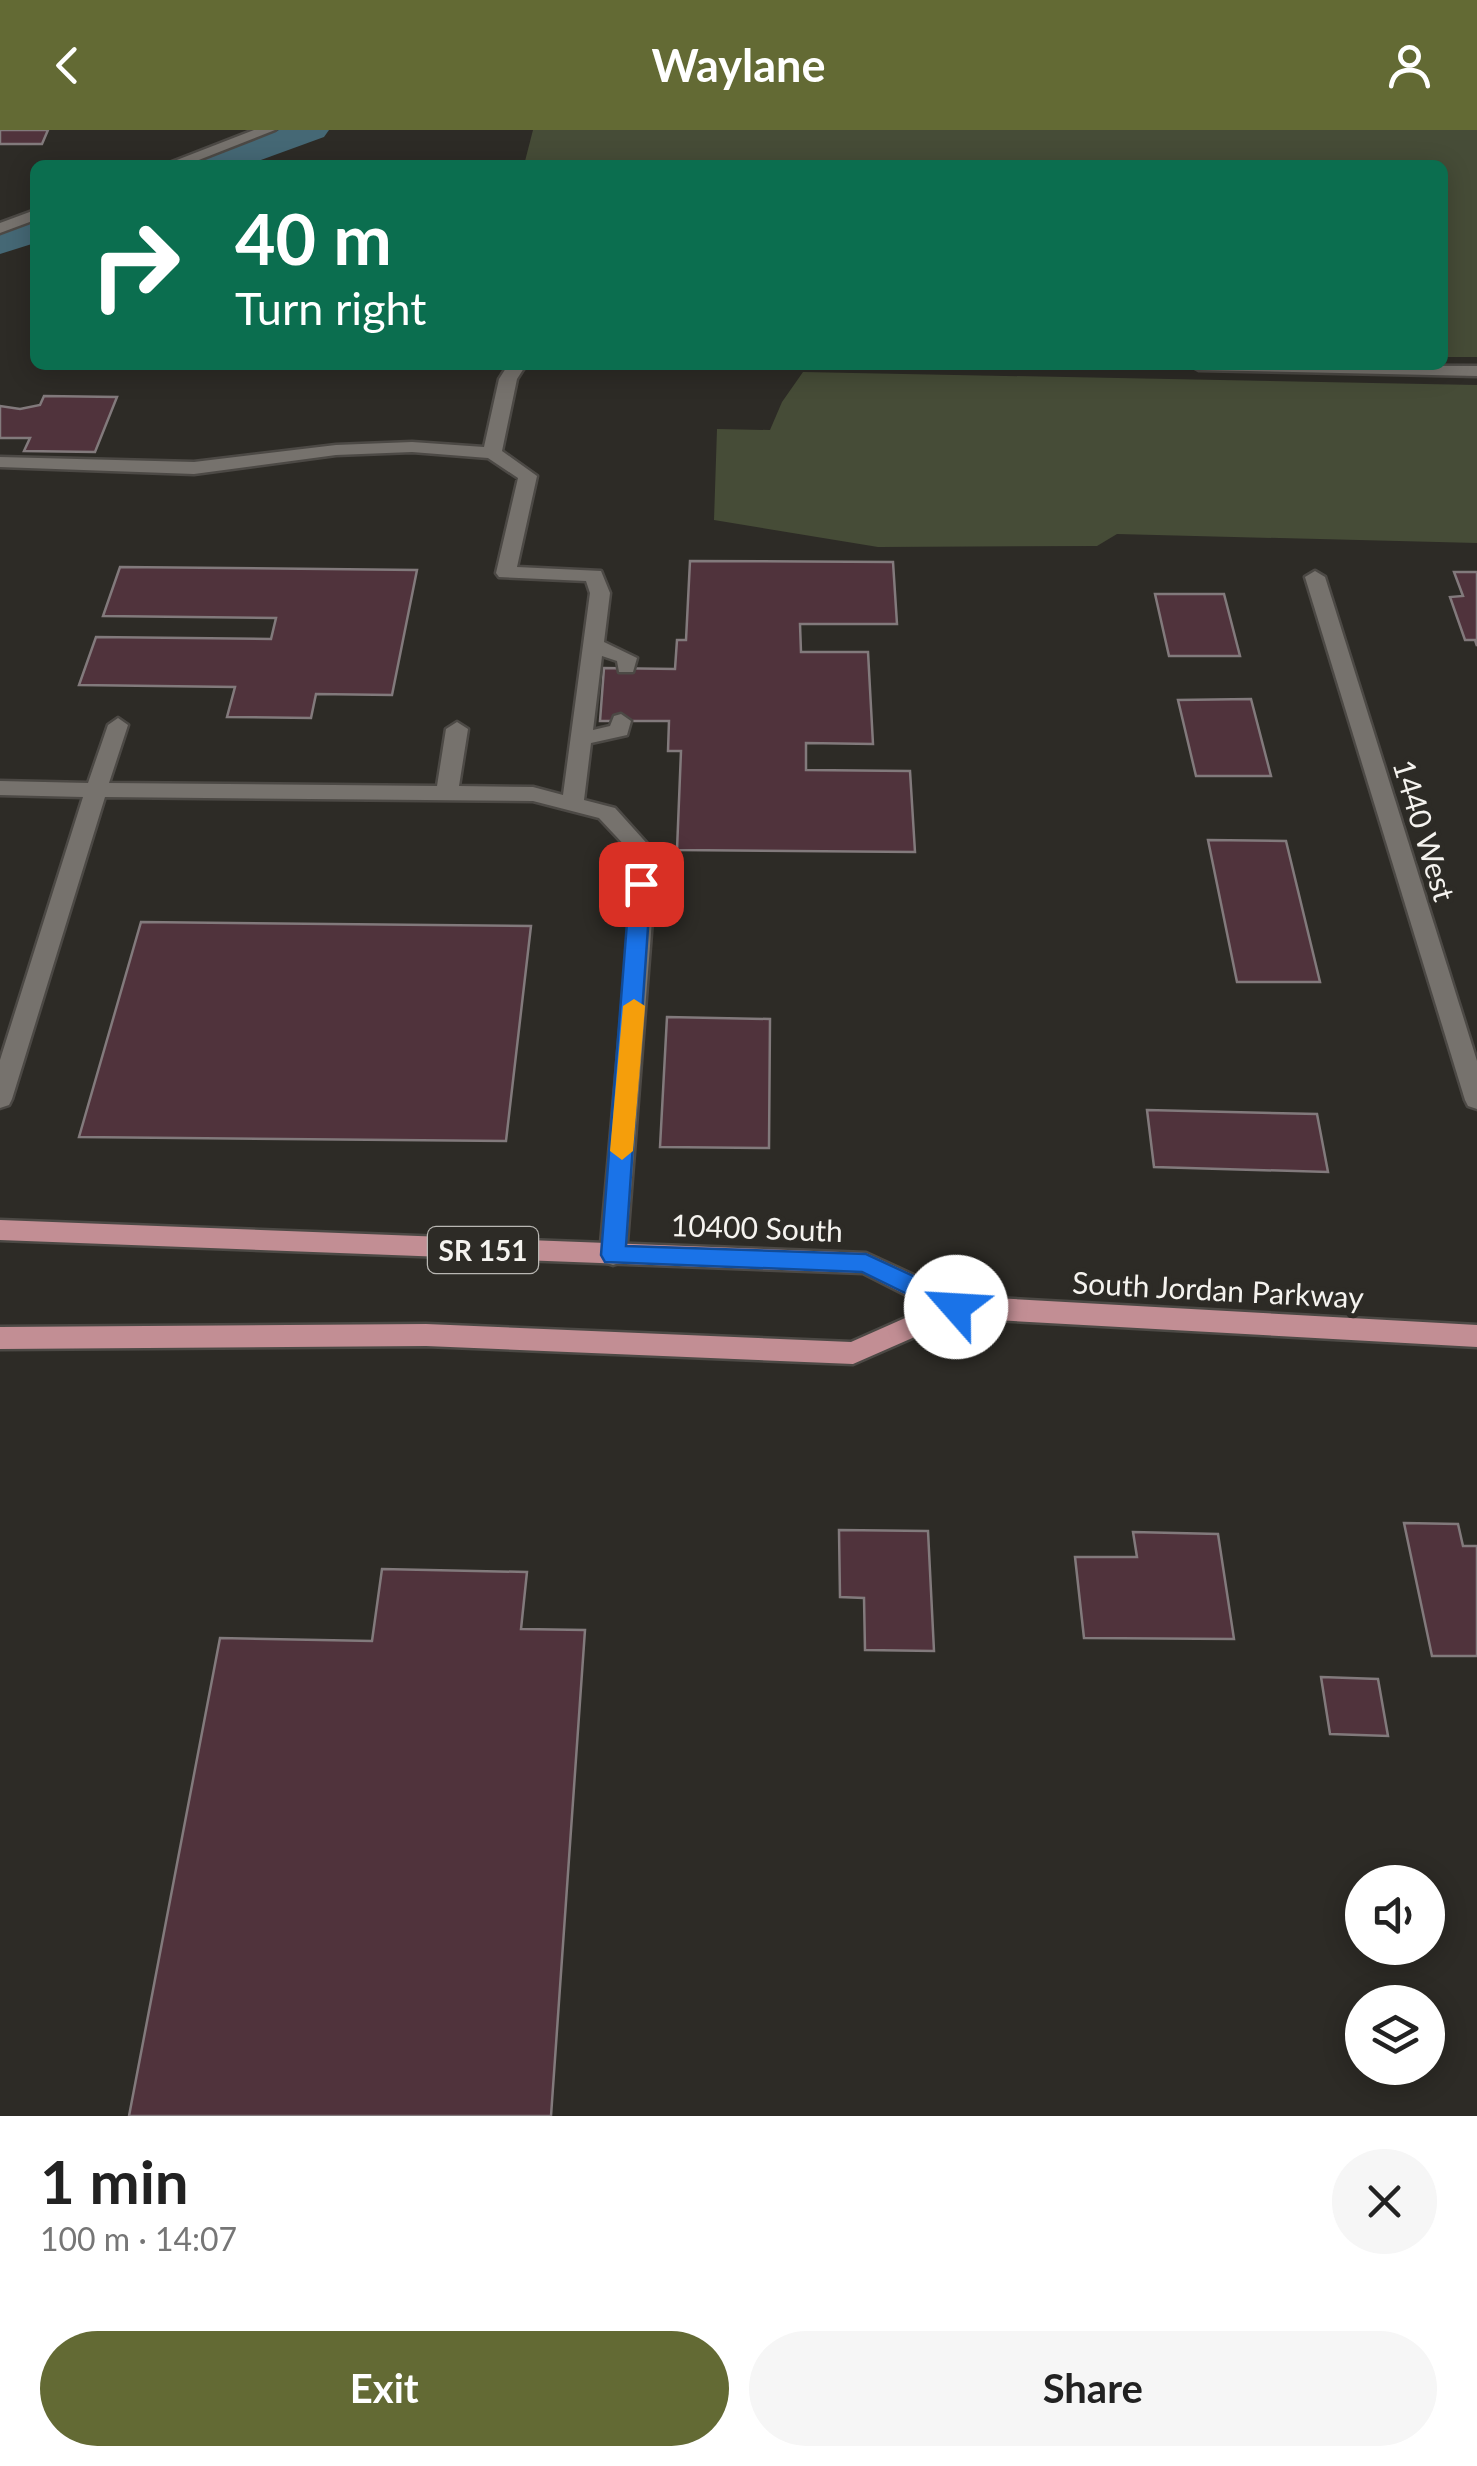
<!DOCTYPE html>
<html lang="en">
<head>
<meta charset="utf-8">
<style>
  body { margin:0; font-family:Lato,sans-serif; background:#f6f6f6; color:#222; height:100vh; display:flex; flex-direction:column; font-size:38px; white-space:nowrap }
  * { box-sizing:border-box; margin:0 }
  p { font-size:32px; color:#767676 }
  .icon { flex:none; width:55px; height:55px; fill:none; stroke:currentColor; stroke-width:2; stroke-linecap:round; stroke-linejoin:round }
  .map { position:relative; height:1986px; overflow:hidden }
  .drawer { display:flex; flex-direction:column; background:#fff; flex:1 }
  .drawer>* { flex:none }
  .top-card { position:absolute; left:30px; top:30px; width:1418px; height:210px; border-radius:15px; box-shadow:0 5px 25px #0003; background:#0b6e4f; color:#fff; overflow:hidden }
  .fabs { position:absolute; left:1345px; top:1735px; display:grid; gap:20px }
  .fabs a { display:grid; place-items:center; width:100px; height:100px; border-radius:50%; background:#fff; box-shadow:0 5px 25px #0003; font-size:50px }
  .pin { position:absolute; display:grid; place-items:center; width:85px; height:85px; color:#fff; margin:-42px; border-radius:20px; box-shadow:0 5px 15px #0006 }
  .me { position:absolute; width:110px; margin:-55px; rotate:296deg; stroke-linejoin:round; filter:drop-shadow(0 0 8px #0008) }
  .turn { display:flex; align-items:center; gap:35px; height:210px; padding:0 40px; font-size:45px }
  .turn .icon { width:130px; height:130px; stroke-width:2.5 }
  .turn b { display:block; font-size:70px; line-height:85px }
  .round { display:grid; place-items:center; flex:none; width:105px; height:105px; border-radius:52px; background:#f6f6f6 }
  .summary { display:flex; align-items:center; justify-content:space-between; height:170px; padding:0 40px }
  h1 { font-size:60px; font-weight:700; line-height:75px }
  .primary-button { display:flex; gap:20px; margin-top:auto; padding:20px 40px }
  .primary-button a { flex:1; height:115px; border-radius:60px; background:#636a34; color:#fff; font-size:40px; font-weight:700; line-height:115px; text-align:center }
  .primary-button a+a { background:#f6f6f6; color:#222 }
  header { display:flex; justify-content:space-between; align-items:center; height:130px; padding:0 40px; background:#636a34; color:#fff; font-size:45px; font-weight:700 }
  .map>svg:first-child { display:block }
  .green { fill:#464c37 }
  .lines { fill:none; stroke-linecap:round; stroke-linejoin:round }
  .canal { fill:#456875; fill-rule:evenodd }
  .building { fill:#50333c; stroke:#827a7c; stroke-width:2.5 }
  .service-casing { stroke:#4c4945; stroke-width:5 }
  .minor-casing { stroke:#4c4945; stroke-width:5 }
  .primary-casing { stroke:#4c4945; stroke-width:5 }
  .service { fill:#76726d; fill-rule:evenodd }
  .minor { fill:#76726d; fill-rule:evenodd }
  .primary { fill:#c28e94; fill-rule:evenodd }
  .route { fill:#1a73e8; stroke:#114b97; stroke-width:2.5 }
  .slow { fill:#f59e0b }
  .labels { text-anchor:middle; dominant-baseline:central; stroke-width:10; stroke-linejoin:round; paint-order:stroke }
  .shield { fill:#2d2b26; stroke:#b9b7b3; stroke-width:2.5 }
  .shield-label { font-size:28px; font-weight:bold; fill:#f5f3ef }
  .street-label { font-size:30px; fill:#f5f3ef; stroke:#2d2b26 }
</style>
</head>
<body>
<header><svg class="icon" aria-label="back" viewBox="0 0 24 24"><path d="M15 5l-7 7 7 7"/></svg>Waylane<svg class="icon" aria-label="person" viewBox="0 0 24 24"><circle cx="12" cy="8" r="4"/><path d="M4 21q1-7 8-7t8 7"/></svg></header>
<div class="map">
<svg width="1477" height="1986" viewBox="0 0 1477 1986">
  <rect width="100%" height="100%" fill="#2d2b26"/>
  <g class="green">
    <path d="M533,0H1477V227H1443L1442,35H524Z"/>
    <path d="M803,242L1477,255V413L1117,404L1097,416L878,417L714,390L717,299L770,300L782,272Z"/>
  </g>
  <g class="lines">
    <g class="canal">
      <path d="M279,0H329L324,7L247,35H196L202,28Z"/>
      <path d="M35,89V113L0,124V100Z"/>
    </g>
  </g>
  <g class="building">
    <path d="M0,0H48L42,14H0Z"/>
    <path d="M44,266L117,267L95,322L24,321L30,308H0V276L20,279L40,275Z"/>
    <path d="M690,431L893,432L897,494H800L801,522H868L873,614L806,613V640L910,641L915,722L677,720L681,621H668L669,591H600L604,538L675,539L677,510H686Z"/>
    <path d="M120,437L417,440L392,565L316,564L311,588L227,587L235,557L79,555L96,507L271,509L276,488L103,486Z"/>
    <path d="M1454,442H1477V516L1475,510H1465L1450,467L1463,466Z"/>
    <path d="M1155,464H1224L1240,526H1169Z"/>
    <path d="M1251,569L1271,646H1196L1178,570Z"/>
    <path d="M1208,710L1286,711L1320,852H1237Z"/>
    <path d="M141,792L531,796L506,1011L79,1007Z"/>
    <path d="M667,887L770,889L769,1018L660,1017Z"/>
    <path d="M1147,980L1317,984L1328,1042L1154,1037Z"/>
    <path d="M1404,1393L1458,1394L1463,1416H1477V1526H1432Z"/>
    <path d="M839,1400L928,1401L934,1521L865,1520L864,1468L840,1467Z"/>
    <path d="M1133,1402L1218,1404L1234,1509L1084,1508L1075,1427H1137Z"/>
    <path d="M382,1439L527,1442L521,1499L585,1500L551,1986H129L220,1508L372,1511Z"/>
    <path d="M1321,1547L1378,1549L1388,1606L1330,1604Z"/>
  </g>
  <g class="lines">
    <g class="service-casing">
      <g id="service">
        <path d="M254,0H275L186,35H164Z"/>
        <path d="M35,80V90L0,103V93Z"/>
        <path d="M508,235H526L517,249L502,321L537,346L517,437L601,441L610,463L604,512L637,528L633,542H619L617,531L602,526L593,600L610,596L614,586L621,584L631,591L627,605L591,613L584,670L615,678L651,718L652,790L626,1125L622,1132L613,1135L604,1132L600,1125L630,790L629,720L599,688L533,671L105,667L12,969L9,975L0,978V930L83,667L0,665V651L88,653L108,595L118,588L128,595L109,653L437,656L446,599L457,592L468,599L459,656L533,657L563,665L590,463L586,451L499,447L496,443L518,348L488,328L412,322L336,325L194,344L0,337V327L194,332L336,315L412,312L484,317L499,249Z"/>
        <path d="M1190,235L1477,236V246L1199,240Z"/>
      </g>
    </g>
    <g class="minor-casing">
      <path id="minor" d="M1315,441L1325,447L1477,931V979L1468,976L1465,970L1305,447Z"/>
    </g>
    <g class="primary-casing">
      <path id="primary" d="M0,1090L866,1123L959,1166L1477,1195V1217L958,1188L853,1234L426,1216L0,1219V1197L426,1194L851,1212L930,1177L863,1143L0,1110Z"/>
    </g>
    <use href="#service" class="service"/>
    <use href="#minor" class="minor"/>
    <use href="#primary" class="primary"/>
  </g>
  <path class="route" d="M641,747L651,754L626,1116L866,1124L965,1170L968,1177L965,1184H948L862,1142L605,1132L601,1125L630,754Z"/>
  <path class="slow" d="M634,869L645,876L633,1021L622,1030L610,1021L623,876Z"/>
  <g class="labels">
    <rect class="shield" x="428" y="1097" width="110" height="46" rx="8"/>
    <g class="shield-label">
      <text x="483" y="1120">SR 151</text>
    </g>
    <g class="street-label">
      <text transform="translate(1425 700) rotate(73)">1440 West</text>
      <text transform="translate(757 1097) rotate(2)">10400 South</text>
      <text transform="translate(1218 1159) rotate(3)">South Jordan Parkway</text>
    </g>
  </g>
</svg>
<div class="fabs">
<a><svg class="icon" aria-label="sound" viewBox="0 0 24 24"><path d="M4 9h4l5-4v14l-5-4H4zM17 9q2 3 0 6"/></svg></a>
<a><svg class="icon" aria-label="layers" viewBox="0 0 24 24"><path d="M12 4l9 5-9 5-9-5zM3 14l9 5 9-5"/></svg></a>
</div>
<div class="pin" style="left:641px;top:754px;background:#d93025"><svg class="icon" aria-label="arrive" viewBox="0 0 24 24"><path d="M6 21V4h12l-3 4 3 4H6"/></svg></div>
<svg class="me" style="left:956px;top:1177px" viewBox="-20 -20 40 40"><circle r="19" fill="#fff"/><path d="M0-13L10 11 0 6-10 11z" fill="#1a73e8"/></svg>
<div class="top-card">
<div class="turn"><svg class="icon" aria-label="right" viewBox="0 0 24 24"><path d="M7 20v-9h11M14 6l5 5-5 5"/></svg><div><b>40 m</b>Turn right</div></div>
</div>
</div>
<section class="drawer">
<div class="summary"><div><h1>1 min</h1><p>100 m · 14:07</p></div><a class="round"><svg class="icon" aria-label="close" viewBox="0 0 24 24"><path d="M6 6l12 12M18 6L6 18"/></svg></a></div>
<div class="primary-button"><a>Exit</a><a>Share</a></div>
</section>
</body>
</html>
